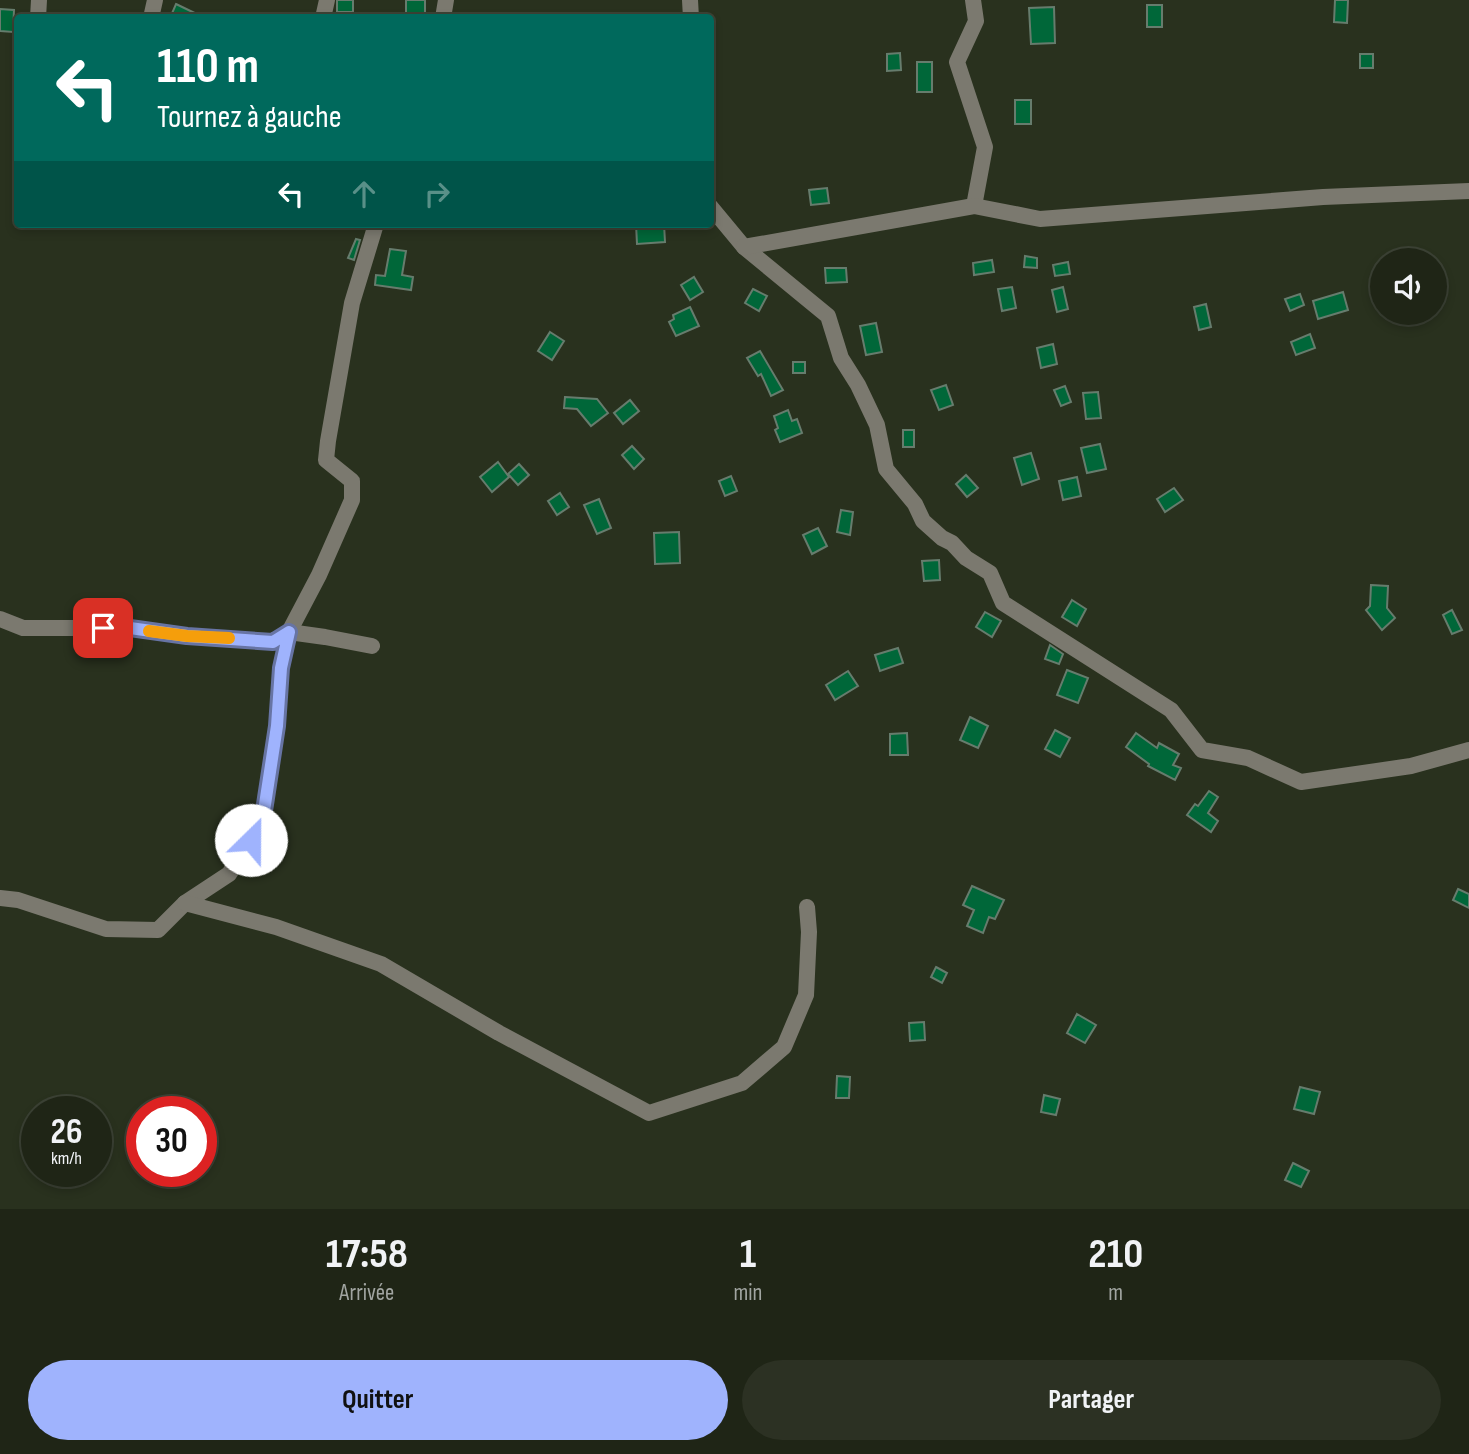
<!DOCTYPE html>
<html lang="fr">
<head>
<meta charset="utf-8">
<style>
  body { margin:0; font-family:"Sofia Sans Condensed",sans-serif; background:#2c3123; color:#f1f3f6; height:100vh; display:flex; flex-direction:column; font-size:26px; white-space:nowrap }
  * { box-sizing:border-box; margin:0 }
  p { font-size:23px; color:#a1a5a1 }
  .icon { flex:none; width:38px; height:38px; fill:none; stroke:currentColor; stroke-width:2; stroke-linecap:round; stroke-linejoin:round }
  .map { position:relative; height:1209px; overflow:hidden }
  .details { display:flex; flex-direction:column; background:#1f2516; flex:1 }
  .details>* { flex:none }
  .guide { position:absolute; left:14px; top:14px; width:700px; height:214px; border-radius:7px; box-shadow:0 4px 10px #0003,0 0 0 2px #3c4235; background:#00695c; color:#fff; overflow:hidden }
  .controls { position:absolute; left:1370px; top:248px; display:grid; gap:14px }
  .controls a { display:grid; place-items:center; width:77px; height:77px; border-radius:50%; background:#1f2516; box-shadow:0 4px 10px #0003,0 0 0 2px #3c4235; font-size:35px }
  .speed { position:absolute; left:21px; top:1096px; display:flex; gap:14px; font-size:35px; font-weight:700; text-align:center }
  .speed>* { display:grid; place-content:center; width:91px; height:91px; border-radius:50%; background:#1f2516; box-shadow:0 4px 10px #0003,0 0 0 2px #3c4235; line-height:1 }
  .speed small { font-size:18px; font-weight:400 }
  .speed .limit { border:10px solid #d22; background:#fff; color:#111 }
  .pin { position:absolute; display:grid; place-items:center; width:60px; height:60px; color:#fff; margin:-30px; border-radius:14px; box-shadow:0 4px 10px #0006 }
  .me { position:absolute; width:77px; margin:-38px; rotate:23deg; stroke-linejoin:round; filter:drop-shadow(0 0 5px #0008) }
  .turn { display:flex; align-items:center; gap:24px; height:147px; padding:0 28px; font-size:32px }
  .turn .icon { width:91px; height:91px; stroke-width:2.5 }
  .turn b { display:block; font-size:49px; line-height:60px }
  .lanes { display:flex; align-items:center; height:66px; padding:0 28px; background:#0003; justify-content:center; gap:35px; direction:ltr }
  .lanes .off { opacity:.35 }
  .eta { display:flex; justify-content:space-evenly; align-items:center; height:119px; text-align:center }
  .eta b { font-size:42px; font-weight:700; line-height:49px }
  .button { display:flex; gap:14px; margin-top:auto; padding:14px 28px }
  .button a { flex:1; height:80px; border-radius:42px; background:#9fb3fd; color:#111; font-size:28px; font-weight:700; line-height:80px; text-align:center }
  .button a+a { background:#2c3123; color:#f1f3f6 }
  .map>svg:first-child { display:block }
  .building { fill:#006739; stroke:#667c6d; stroke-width:2 }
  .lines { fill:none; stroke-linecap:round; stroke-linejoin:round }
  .minor { stroke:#7b796f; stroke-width:16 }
  .route-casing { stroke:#6774a4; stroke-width:18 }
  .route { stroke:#9fb3fd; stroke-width:12 }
  .slow { stroke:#f59e0b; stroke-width:12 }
</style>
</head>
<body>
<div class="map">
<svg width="1469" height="1209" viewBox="0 0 1469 1209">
  <rect width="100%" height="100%" fill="#29311e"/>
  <g class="building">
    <rect x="337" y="0" width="16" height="12"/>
    <rect x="406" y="0" width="19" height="14"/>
    <path d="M1335,0H1348L1347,23L1334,22Z"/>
    <path d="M176,4L205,18H170Z"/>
    <rect x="1147" y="5" width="15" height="22"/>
    <path d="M1054,7L1055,43L1031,44L1029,8Z"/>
    <path d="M0,9L14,10L13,32L0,31Z"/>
    <path d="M900,53L901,70L887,71V54Z"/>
    <rect x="1360" y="54" width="13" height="14"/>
    <rect x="917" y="62" width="15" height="30"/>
    <rect x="1015" y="100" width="16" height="24"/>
    <path d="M827,188L829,203L811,205L809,190Z"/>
    <path d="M636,224H664L665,242L637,244Z"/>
    <path d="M356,239L360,240L354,260L348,258Z"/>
    <path d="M390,249L406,251L402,275L413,277L411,290L375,285L376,275L385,276Z"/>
    <path d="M1025,256L1037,258V268L1024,267Z"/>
    <path d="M992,260L994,272L974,275L973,263Z"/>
    <path d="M1068,262L1070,274L1055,276L1053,265Z"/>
    <path d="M825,268H846L847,282L826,283Z"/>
    <path d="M694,277L703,292L690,300L681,285Z"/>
    <path d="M1012,287L1016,308L1002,311L998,289Z"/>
    <path d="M1063,287L1068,309L1057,312L1052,290Z"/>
    <path d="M753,289L767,296L759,311L745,303Z"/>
    <path d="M1343,292L1348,310L1318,319L1313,301Z"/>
    <path d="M1300,294L1304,305L1290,311L1285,299Z"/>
    <path d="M1206,304L1211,327L1199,330L1194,307Z"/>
    <path d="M690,307L699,326L676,336L669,322L674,319L673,315Z"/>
    <path d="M876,323L882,352L866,355L860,326Z"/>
    <path d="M550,332L564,341L552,360L538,351Z"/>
    <path d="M1310,334L1315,348L1296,355L1291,342Z"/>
    <path d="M1053,344L1057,364L1041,368L1037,348Z"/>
    <path d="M760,351L783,390L771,396L761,374L758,376L747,358Z"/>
    <rect x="793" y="362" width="12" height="11"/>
    <path d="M946,385L953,405L939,410L931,390Z"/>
    <path d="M1065,386L1071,402L1061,406L1054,390Z"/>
    <path d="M1098,392L1101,418L1086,419L1083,393Z"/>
    <path d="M565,397L597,399L608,413L591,426L577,409L564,408Z"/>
    <path d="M630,400L639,411L623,424L614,413Z"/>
    <path d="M788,410L792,421L797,419L802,433L780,442L775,430L778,428L774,416Z"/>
    <rect x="903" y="430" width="11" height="17"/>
    <path d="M1100,444L1106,469L1087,473L1081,448Z"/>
    <path d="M632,446L644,459L634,469L622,455Z"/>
    <path d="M1031,453L1039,479L1022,485L1014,458Z"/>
    <path d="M498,462L509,477L492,492L480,477Z"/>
    <path d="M519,464L529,475L518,485L508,474Z"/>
    <path d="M966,475L978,488L967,497L956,484Z"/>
    <path d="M731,476L737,491L725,496L719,481Z"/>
    <path d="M1077,477L1081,496L1063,500L1059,481Z"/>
    <path d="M1174,488L1183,500L1165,512L1157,499Z"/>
    <path d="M560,493L569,507L557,515L548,501Z"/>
    <path d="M599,499L611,528L597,534L584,505Z"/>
    <path d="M841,510L853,512L850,535L837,532Z"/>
    <path d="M818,528L827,546L812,554L803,535Z"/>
    <path d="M679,532L680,563L655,564L654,533Z"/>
    <path d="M939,560L940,580L924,581L922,561Z"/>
    <path d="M1371,585L1388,586L1387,608L1395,618L1382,630L1366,610L1370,606Z"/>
    <path d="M1072,600L1086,609L1077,626L1062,617Z"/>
    <path d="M1452,610L1462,630L1452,634L1443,615Z"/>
    <path d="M985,612L1001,621L992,637L976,627Z"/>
    <path d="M1050,645L1063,654L1059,664L1045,659Z"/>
    <path d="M898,648L903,663L880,671L875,655Z"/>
    <path d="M1067,670L1088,678L1078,703L1057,695Z"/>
    <path d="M848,671L858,686L835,700L826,685Z"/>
    <path d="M970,717L988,726L978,748L960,740Z"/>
    <path d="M1055,730L1070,738L1060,757L1045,749Z"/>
    <path d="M907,733L908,755H890V734Z"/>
    <path d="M1136,733L1157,748L1159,743L1179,754L1173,765L1181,768L1175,780L1148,766L1149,764L1126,747Z"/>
    <path d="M1209,791L1218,797L1208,813L1218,821L1211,832L1187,815L1195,804L1198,806Z"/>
    <path d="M972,886L1004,900L995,919L989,917L983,933L967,926L974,910L963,905Z"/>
    <path d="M1458,889L1469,894V908L1453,900Z"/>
    <path d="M936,967L947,973L942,983L931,977Z"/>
    <path d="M1077,1014L1096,1025L1085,1043L1067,1033Z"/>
    <path d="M924,1022L925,1040L910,1041L909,1023Z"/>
    <path d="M837,1076L850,1077L849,1098H836Z"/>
    <path d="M1300,1087L1320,1092L1314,1114L1294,1109Z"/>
    <path d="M1044,1095L1060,1099L1056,1115L1041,1112Z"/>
    <path d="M1293,1163L1309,1171L1301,1187L1285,1180Z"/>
  </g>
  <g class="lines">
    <g class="minor">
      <path d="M690,0L691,18"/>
      <path d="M973,0L976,21L957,62L985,147L974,206"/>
      <path d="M38,18L39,0"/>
      <path d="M151,18L155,0"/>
      <path d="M323,18L327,0"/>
      <path d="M443,18L446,0"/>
      <path d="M710,206L744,247L828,316L841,358L858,385L877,425L886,469L915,504L923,521L942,538L952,543L966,558L990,573L1003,603L1171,710L1202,750L1248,758L1301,782L1411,766L1469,750"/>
      <path d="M744,247L974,206L1040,219L1323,197L1469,191"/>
      <path d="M0,619L23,628H130L187,636L273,642L289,632L325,637L372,646"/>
      <path d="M0,898L18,900L106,929L158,930L185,903L229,874L262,824L277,726L281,668L289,632L319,575L352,500V481L326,460L328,441L352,303L376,224"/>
      <path d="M185,903L276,927L381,964L499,1033L649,1113L742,1083L784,1047L806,995L809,932L807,907"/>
    </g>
  </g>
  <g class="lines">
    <g class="route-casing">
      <path id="route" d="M103,628H130L187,636L273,642L289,632L281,668L277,726L262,824L251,840"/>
    </g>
    <use href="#route" class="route"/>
    <path class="slow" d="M149,631L187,636L229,638"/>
  </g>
</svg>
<div class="controls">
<a><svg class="icon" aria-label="sound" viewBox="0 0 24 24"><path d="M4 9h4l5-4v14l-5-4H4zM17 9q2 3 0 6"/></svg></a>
</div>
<div class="speed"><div>26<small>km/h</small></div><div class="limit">30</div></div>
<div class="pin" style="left:103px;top:628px;background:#d93025"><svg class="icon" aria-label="arrive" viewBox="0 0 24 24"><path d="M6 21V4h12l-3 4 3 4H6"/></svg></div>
<svg class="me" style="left:251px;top:840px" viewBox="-20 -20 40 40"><circle r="19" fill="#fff"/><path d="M0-13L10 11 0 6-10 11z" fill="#9fb3fd"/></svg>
<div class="guide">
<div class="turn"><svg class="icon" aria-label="left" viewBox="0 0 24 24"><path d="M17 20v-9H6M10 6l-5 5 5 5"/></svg><div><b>110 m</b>Tournez à gauche</div></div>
<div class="lanes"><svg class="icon" aria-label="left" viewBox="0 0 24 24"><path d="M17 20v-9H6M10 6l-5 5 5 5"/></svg><svg class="icon off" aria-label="ahead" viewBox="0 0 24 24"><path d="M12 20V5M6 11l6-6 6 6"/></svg><svg class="icon off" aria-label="right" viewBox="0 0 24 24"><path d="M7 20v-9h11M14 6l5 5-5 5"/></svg></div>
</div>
</div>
<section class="details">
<div class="eta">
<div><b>17:58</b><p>Arrivée</p></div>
<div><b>1</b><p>min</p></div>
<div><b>210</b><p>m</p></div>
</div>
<div class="button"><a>Quitter</a><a>Partager</a></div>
</section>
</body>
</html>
